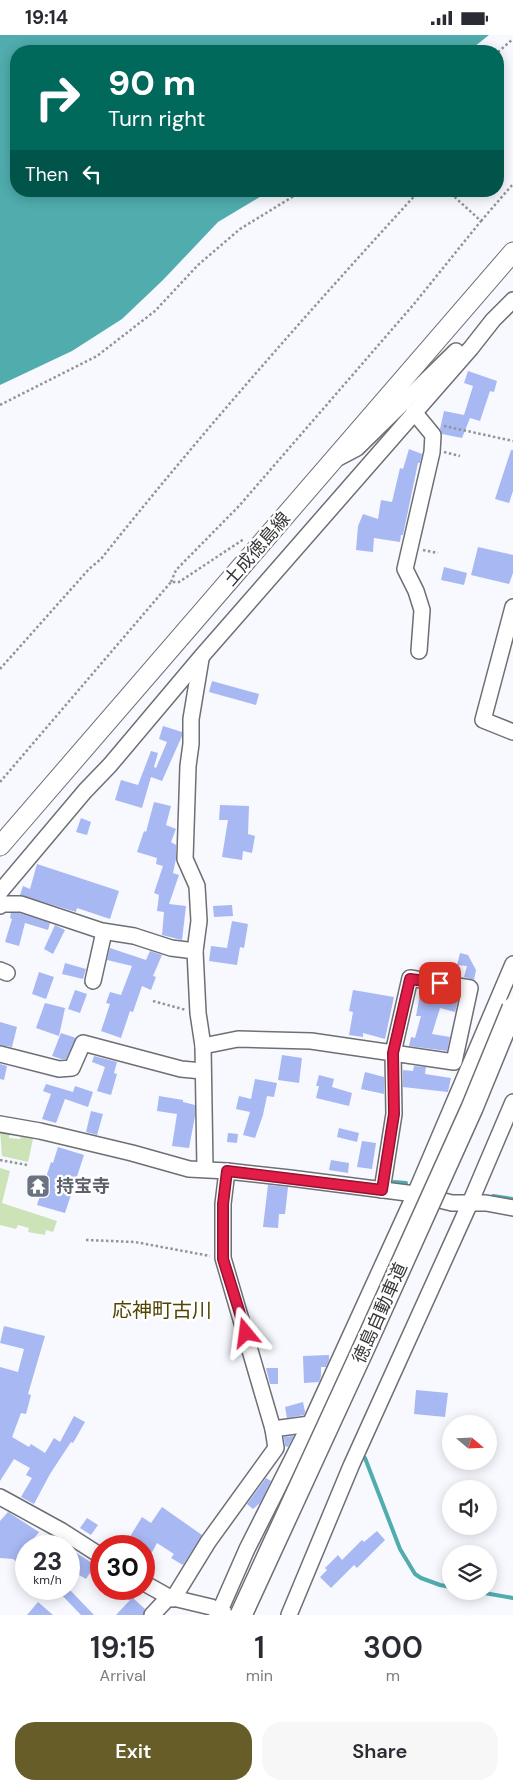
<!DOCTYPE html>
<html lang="en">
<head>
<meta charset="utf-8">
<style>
  body { margin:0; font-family:"DM Sans","Noto Sans JP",sans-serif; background:#f7f7f7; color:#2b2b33; height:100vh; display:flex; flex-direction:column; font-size:19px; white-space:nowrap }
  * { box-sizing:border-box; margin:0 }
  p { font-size:16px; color:#7c7c81 }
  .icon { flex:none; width:28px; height:28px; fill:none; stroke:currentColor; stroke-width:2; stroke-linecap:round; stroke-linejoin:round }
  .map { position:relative; height:1580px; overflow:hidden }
  .panel { display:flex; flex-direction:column; background:#fff; flex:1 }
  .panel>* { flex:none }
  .hud { position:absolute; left:10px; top:10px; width:494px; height:152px; border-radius:20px; box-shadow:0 2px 12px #0003; background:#00695c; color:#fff; overflow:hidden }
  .needle { width:32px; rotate:109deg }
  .fabs { position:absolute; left:442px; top:1380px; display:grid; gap:10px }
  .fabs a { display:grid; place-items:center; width:55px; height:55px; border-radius:50%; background:#fff; box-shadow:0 2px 12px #0003; font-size:25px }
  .speed { position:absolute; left:15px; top:1500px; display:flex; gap:10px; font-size:25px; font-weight:700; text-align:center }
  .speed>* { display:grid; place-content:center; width:65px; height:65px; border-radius:50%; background:#fff; box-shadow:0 2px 12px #0003; line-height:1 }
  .speed small { font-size:12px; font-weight:400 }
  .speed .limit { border:8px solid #d22; background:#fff; color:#111 }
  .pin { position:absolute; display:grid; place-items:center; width:42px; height:42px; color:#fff; margin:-21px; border-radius:10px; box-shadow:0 2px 8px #0006 }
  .me { position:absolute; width:55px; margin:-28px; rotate:344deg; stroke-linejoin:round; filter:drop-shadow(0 0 4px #0008) }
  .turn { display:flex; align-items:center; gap:18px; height:105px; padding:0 15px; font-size:22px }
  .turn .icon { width:65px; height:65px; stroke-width:2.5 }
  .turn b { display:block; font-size:35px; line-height:42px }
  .then { display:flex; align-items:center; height:48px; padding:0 15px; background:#0003; gap:10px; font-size:19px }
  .eta { display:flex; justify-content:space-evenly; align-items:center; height:85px; text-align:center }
  .eta b { font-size:30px; font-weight:600; line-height:35px }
  .cta { display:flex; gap:10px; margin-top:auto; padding:10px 15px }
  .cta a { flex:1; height:58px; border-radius:20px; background:#665d29; color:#fff; font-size:20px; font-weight:600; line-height:58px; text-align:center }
  .cta a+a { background:#f7f7f7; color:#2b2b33 }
  .status { display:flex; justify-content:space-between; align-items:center; height:35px; padding:0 25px; background:#fff; direction:ltr }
  .status svg { height:14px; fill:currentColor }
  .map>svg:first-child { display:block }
  .green { fill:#cce3b8 }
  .water { fill:#50acad }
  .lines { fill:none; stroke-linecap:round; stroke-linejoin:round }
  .stream { stroke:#50acad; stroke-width:4 }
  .building { fill:#a7b8f3 }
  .minor-casing { stroke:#6d6f75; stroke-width:18 }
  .major-casing { stroke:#6d6f75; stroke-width:21 }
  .path { stroke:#929497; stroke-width:2.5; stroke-dasharray:2.5 2.5; stroke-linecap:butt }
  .minor { stroke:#fff; stroke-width:15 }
  .major { stroke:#fff; stroke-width:19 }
  .highway-bridge-casing { stroke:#6d6f75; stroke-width:24; stroke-linecap:butt }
  .highway-bridge { stroke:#fff; stroke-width:21 }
  .route-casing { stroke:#92132f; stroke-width:12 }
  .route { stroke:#e11d48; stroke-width:9 }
  .labels { text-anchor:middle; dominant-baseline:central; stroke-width:4.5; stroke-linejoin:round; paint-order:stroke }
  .street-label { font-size:18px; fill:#363739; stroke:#fff }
  .worship-label { font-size:18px; font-weight:bold; fill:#5b616d; stroke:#fff; text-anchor:start }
  .quarter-label { font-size:20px; fill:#504602; stroke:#fff }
</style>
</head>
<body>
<div class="status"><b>19:14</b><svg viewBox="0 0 49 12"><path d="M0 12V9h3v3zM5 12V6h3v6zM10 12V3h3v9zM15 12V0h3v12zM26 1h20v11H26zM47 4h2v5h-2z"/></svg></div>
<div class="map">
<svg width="513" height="1580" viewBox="0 0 513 1580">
  <rect width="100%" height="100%" fill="#f7f9fe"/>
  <g class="green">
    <path d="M0,1095L10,1096L9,1103L20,1104L22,1098L45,1102L44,1105L33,1104L28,1127L2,1121Z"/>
    <path d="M0,1133L10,1136L2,1168L57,1186L53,1197L46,1195L45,1200L28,1197L29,1193L18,1190L16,1194L0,1190Z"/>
  </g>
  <path class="water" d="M0,0H489L469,16H16V156H270L218,187L163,245L122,284L72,316L0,350Z"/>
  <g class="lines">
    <g class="stream">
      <path d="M394,1147L406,1148"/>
      <path d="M493,1161L513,1164"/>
      <path d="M365,1423L400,1514L415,1539L421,1543L440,1550L451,1552"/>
      <path d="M473,1556L513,1563"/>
    </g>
  </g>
  <g class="building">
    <path d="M468,336L497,346L494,357L490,356L480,386L470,383L462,403L442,399L440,394L444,376L464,380L473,351L464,348Z"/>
    <path d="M409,414L422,419L420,428H418L403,500H401L400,507L374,503L373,517L356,515L358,491L363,479L378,484L381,465L392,467L400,433L403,434Z"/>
    <path d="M511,415H513V456L509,468L495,464Z"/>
    <path d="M478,512L513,520V538L509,549L471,540Z"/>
    <path d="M444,532L467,538L464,550L441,545Z"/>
    <path d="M212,646L259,659L256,670L209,657Z"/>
    <path d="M163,691L182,697V701L162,746L151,742L142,773L115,765L121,745L138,750L151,716L158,718L154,732L156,733L167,707L159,704Z"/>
    <path d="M154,767L171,771L166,790L176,794L171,807L176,810V824L173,838L179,840L169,869L186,871L182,905L162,900L164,877L157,876L159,860L154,858L163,831L156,829L157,823L137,817L144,796L146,797Z"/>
    <path d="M220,770L249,771L248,799L255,801L252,818L243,816L242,825L222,822L228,785H219Z"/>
    <path d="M81,783L91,787L87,800L76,797Z"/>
    <path d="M37,829L119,856L110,884L77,873L76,877L20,860L23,851L30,854Z"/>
    <path d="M232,870L233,881L214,882L213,871Z"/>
    <path d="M11,878H19L50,888L48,895L25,888L19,911L5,907L12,884L10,883Z"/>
    <path d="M232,886L248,889L244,913L240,912L237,930L209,926L211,911L227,913Z"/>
    <path d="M55,890L65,895L53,919L44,914Z"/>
    <path d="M110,913L146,925L150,916L162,920L153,941L156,942L151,955L142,951L133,977L130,976L121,1003L101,996L110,969L106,968L110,957L121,960L132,931L107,925Z"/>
    <path d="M460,918L468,920L476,935L474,945L464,942L467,931L457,930Z"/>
    <path d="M65,928L86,934L83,944L62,939Z"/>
    <path d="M39,937L54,942L46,964L32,959Z"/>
    <path d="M421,954L459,961L455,977L440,973L432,999L450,1002L447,1016L409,1011L411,1002L415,1003L421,981H416Z"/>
    <path d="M75,955L87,959L80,978L68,974Z"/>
    <path d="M353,955L394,962L385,1004L363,998V1002L349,1000L353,977L349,976Z"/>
    <path d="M45,968L65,973L59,1001L36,993Z"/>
    <path d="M0,987L17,992L12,1012L0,1010Z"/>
    <path d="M61,998L76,1003L66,1024H61L52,1021Z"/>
    <path d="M282,1020L302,1023L299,1048L278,1045Z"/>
    <path d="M94,1021L117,1027L114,1038L117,1039L111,1060L97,1056L105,1032L92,1027Z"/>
    <path d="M0,1029L7,1031L4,1045L0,1044Z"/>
    <path d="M414,1031L426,1032L425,1039L451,1043L448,1057L403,1052V1035L413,1036Z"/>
    <path d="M365,1037L384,1042V1059L361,1054Z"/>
    <path d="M319,1040L334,1044L332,1052L352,1058L349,1071L316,1063L319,1051H316Z"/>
    <path d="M255,1044L277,1048L274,1062L267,1061L263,1080L255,1103L243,1100L250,1077L236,1074L239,1061L251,1064Z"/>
    <path d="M46,1049L73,1057L75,1051L93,1057L88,1072L65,1064L56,1088L42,1084L51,1059L43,1056Z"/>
    <path d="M159,1061L183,1065V1067L195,1070V1081L189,1113L172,1111L177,1079L157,1076Z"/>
    <path d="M91,1076L103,1079L97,1100L86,1097Z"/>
    <path d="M339,1093L359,1098L357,1107L337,1102Z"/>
    <path d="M228,1098L238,1099L237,1108L227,1107Z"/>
    <path d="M362,1106L376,1108L372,1134L357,1132Z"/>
    <path d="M58,1112L84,1120L65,1178L37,1170L51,1127L53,1128Z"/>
    <path d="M331,1125L349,1128L348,1138L329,1135Z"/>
    <path d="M268,1150L288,1152L285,1179H279L278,1193L263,1192Z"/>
    <path d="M4,1291L45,1301L28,1359L31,1360L26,1379L21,1378L12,1402L29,1412L31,1409L45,1418L54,1403L60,1407L74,1381L85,1387L73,1408L71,1407L50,1439L34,1469L21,1462L32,1443L26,1440L30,1433L14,1424L0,1446V1332L18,1337L24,1314L0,1308Z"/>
    <path d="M329,1320V1325L326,1332H321V1341L319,1347L304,1348L303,1321Z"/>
    <path d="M266,1333H278V1349H270Z"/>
    <path d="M416,1355L448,1358L445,1382L414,1379Z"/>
    <path d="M303,1367L305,1377L304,1380L287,1383L285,1372Z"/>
    <path d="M294,1401L288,1412L285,1411L284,1402Z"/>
    <path d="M266,1443L271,1446L260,1468L253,1474L247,1469Z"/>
    <path d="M162,1472L202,1500L183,1530L171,1523L174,1519L157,1508L151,1519L144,1514V1511H139L128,1505L142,1482L151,1488Z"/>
    <path d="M8,1477L39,1497L28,1511H26V1524L20,1530L13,1524L0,1523V1486Z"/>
    <path d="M87,1483L98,1490L91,1500L80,1493Z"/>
    <path d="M377,1496L385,1505L357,1533L354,1530L331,1553L320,1542L327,1535L325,1533L338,1520L342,1525L362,1505L364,1507Z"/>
    <path d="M69,1513L95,1530L86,1544L69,1534Z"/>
    <path d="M56,1554H69L94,1580H81Z"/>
    <path d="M107,1554H128L136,1556L134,1564L145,1574L143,1580H116L130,1565Z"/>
    <path d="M38,1567L53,1580H27Z"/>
  </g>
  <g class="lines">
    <g class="minor-casing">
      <g id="minor">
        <path d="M414,377L433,400L432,417L405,534L416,556L422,575L419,616"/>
        <path d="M338,423L357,413L456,316"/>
        <path d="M513,572L483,685L513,697"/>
        <path d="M201,624L191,684V709L188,731L185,824L197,851L199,886L195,916L198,978L203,1011L205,1134"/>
        <path d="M0,857L85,756L110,730L201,622L471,313L493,285L513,265"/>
        <path d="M0,871L3,869H21L102,896L134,901L171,913L195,916"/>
        <path d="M0,935L7,938"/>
        <path d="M93,946L104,897"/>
        <path d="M203,1011L238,1004L311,1006L393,1018L410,943L470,953L454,1027L393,1018L394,1079L382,1155"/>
        <path d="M0,1019L59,1034L72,1033L83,1008L181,1034L202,1036"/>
        <path d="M0,1089L40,1096L132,1118L189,1134L227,1136L290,1143L415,1159L452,1168H486L513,1173"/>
        <path d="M273,1394L310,1389"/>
        <path d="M0,1462L62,1496L101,1521"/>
        <path d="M144,1548L169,1562L211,1572L227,1580"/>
        <path d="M173,1564L208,1507L276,1413L273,1394L223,1223V1169L227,1136"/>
        <path d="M152,1580L169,1562"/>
        <path d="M218,1580L247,1514L310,1389L415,1159L513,929"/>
        <path d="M289,1580L351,1431L470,1168L513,1067"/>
      </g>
    </g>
    <g class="major-casing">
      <path id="major" d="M0,811L513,217"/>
    </g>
    <g class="path">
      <path d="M498,17L513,4"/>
      <path d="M481,186L513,149"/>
      <path d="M0,370L97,321L155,276L198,230L240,194L302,156"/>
      <path d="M444,391L513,406"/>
      <path d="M444,417L460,421"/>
      <path d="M423,515L438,518"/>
      <path d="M171,547L176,535L239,471L414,269L481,186L448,156"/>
      <path d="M0,634L89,534L101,524C202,397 309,276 419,156"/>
      <path d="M0,747L171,547H179L244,504"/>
      <path d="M153,966L186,975"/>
      <path d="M0,1125L27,1130"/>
      <path d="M86,1205L135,1207L210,1221"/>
    </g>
    <use href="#minor" class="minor"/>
    <use href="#major" class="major"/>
    <g class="highway-bridge-casing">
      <path id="highway-bridge" d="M241,1580L367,1306L472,1073L513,973"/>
    </g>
    <use href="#highway-bridge" class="highway-bridge"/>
  </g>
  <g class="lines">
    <g class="route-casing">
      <path id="route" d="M246,1298L223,1224V1169L227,1136L382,1155L394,1079L393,1018L410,944L440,948"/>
    </g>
    <use href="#route" class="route"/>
  </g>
  <defs>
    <g id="temple-square" transform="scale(1.25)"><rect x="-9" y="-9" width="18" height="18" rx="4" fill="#6b7280" stroke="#fff"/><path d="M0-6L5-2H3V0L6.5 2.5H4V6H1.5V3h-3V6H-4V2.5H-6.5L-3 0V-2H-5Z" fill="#fff"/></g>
  </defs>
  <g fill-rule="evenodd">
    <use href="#temple-square" x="38" y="1151"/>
  </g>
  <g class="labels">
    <g class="street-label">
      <text transform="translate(257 514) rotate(-49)">土成徳島線</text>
      <text transform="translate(380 1278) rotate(-66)">徳島自動車道</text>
    </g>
    <g class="worship-label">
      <text x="56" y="1151">持宝寺</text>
    </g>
    <g class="quarter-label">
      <text x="162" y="1275">応神町古川</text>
    </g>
  </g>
</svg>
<div class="fabs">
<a><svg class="needle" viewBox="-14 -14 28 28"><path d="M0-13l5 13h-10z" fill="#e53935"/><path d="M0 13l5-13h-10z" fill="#7c7c81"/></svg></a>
<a><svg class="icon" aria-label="sound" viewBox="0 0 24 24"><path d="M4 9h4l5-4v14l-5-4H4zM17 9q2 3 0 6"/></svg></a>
<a><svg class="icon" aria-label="layers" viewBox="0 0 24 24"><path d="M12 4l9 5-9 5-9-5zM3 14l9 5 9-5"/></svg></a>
</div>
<div class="speed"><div>23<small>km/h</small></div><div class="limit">30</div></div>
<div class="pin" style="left:440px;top:948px;background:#d93025"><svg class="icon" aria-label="arrive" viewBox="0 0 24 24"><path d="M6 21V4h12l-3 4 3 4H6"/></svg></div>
<svg class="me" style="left:246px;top:1298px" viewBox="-20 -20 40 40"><path d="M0-17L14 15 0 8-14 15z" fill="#e11d48" stroke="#fff" stroke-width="4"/></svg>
<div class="hud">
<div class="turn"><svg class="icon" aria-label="right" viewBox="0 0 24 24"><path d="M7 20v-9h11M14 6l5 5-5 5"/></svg><div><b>90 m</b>Turn right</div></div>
<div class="then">Then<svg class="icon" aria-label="left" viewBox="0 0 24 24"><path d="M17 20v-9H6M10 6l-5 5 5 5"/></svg></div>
</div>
</div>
<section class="panel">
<div class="eta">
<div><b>19:15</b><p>Arrival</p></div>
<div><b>1</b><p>min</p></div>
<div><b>300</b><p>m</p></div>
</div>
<div class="cta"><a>Exit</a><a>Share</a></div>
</section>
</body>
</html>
